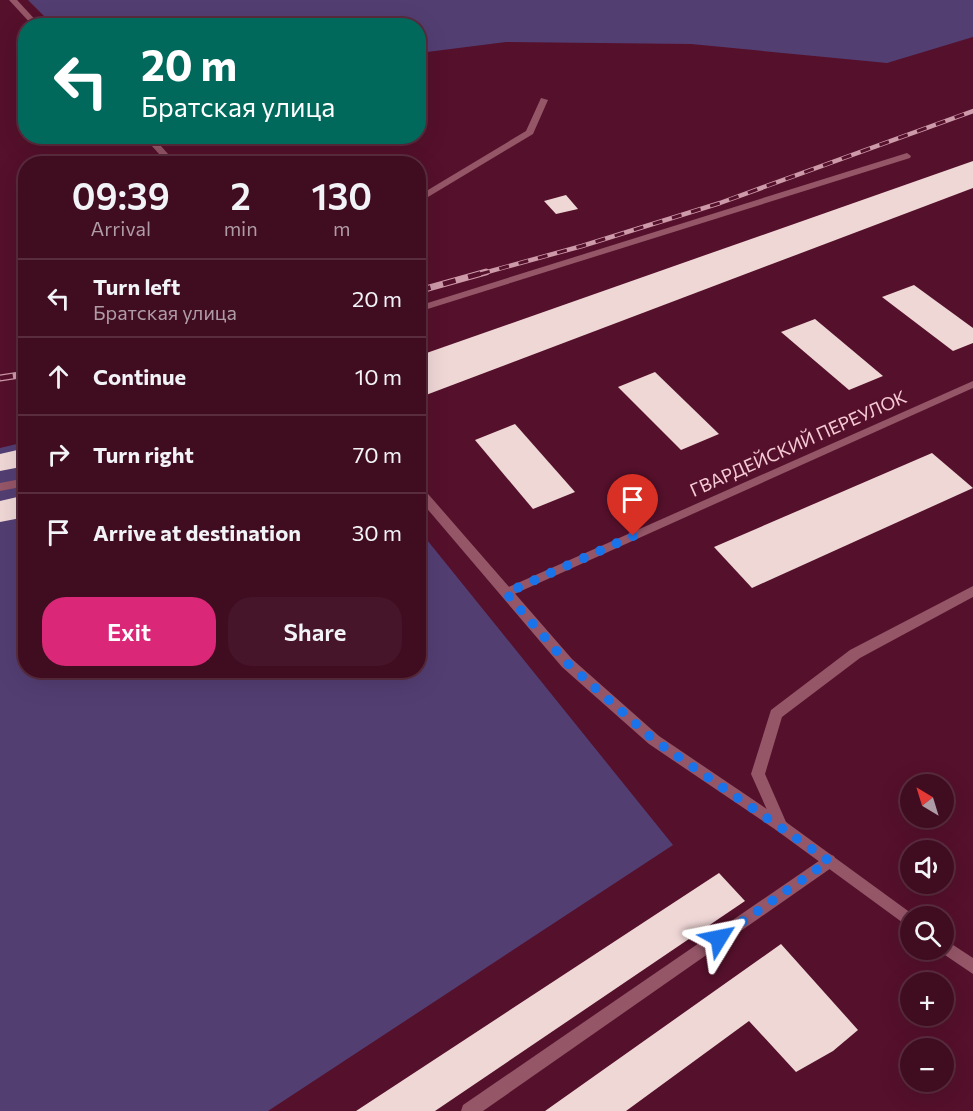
<!DOCTYPE html>
<html lang="en">
<head>
<meta charset="utf-8">
<style>
  body { margin:0; font-family:Commissioner,sans-serif; background:#471529; color:#f1f3f6; height:100vh; display:flex; flex-direction:column; font-size:22px; white-space:nowrap }
  * { box-sizing:border-box; margin:0 }
  p { font-size:20px; color:#ae9ba5 }
  .icon { flex:none; width:33px; height:33px; fill:none; stroke:currentColor; stroke-width:2; stroke-linecap:round; stroke-linejoin:round }
  .map { position:relative; flex:1; overflow:hidden }
  .sheet { position:absolute; left:18px; top:156px; width:408px; height:522px; display:flex; flex-direction:column; background:#400c20; border-radius:24px; box-shadow:0 6px 24px #0002,0 0 0 2px #592c3e }
  .sheet>* { flex:none }
  .banner { position:absolute; left:18px; top:18px; width:408px; height:126px; border-radius:24px; box-shadow:0 6px 24px #0002,0 0 0 2px #592c3e; background:#00695c; color:#fff; overflow:hidden }
  .needle { width:39px; rotate:322deg }
  .tools { position:absolute; left:900px; top:774px; display:grid; gap:12px }
  .tools a { display:grid; place-items:center; width:54px; height:54px; border-radius:50%; background:#400c20; box-shadow:0 6px 24px #0002,0 0 0 2px #592c3e; font-size:30px }
  .pin { position:absolute; display:grid; place-items:center; width:51px; height:51px; color:#fff; margin:-62px -26px; border-radius:50% 50% 50% 0; rotate:-45deg; box-shadow:0 0 6px #0007 }
  .pin .icon { rotate:45deg }
  .me { position:absolute; width:66px; margin:-33px; rotate:55deg; stroke-linejoin:round; filter:drop-shadow(0 0 4px #0008) }
  .turn { display:flex; align-items:center; gap:21px; height:126px; padding:0 24px; font-size:27px }
  .turn .icon { width:78px; height:78px; stroke-width:2.5 }
  .turn b { display:block; font-size:42px; line-height:51px }
  .eta { display:flex; justify-content:space-evenly; align-items:center; height:102px; text-align:center }
  .eta b { font-size:36px; font-weight:600; line-height:42px }
  .primary-button { display:flex; gap:12px; margin-top:auto; padding:12px 24px }
  .primary-button a { flex:1; height:69px; border-radius:24px; background:#db2777; color:#fff; font-size:24px; font-weight:600; line-height:69px; text-align:center }
  .primary-button a+a { background:#471529; color:#f1f3f6 }
  ul { padding:0; list-style:none }
  li { display:flex; align-items:center; gap:18px; height:78px; padding:0 24px; border-top:2px solid #592c3e }
  li div { flex:1 }
  li b { display:block; font-size:22px }
  li em { font-style:normal }
  .map>svg:first-child { display:block }
  .green { fill:#533e72 }
  .building { fill:#efd7d6 }
  .lines { fill:none; stroke-linecap:round; stroke-linejoin:round }
  .service { fill:#955668; fill-rule:evenodd }
  .minor { fill:#955668; fill-rule:evenodd }
  .tertiary { fill:#955668; fill-rule:evenodd }
  .rail-far1-casing { stroke:#cd9aa9; stroke-width:4.5 }
  .rail-casing { stroke:#cd9aa9; stroke-width:7 }
  .rail-far1 { stroke:#55102b; stroke-width:3; stroke-dasharray:10; stroke-linecap:butt }
  .rail { stroke:#55102b; stroke-width:4.5; stroke-dasharray:13; stroke-linecap:butt }
  .route { stroke:#1a73e8; stroke-width:10; stroke-dasharray:0 18 }
  .labels { text-anchor:middle; dominant-baseline:central; stroke-width:6; stroke-linejoin:round; paint-order:stroke }
  .street-label { font-size:18px; fill:#f6cad5; stroke:#55102b }
</style>
</head>
<body>
<div class="map">
<svg width="973" height="1111" viewBox="0 0 973 1111">
  <rect width="100%" height="100%" fill="#55102b"/>
  <g class="green">
    <path d="M28,0H973V37L887,63L691,44L506,42L419,53L418,26L53,25Z"/>
    <path d="M25,442L26,670H418L419,530L673,845L268,1111H0V448Z"/>
  </g>
  <g class="building">
    <path d="M306,154L312,164H275L274,161Z"/>
    <path d="M973,161V188L418,398V356Z"/>
    <path d="M566,195L578,209L556,214L544,201Z"/>
    <path d="M914,285L973,328V343L953,351L882,297Z"/>
    <path d="M815,319L883,376L849,390L781,332Z"/>
    <path d="M655,372L719,434L681,450L618,387Z"/>
    <path d="M515,424L575,492L533,509L475,440Z"/>
    <path d="M26,448V466L0,471V454Z"/>
    <path d="M932,453L973,488L752,588L714,547Z"/>
    <path d="M26,495V517L0,522V501Z"/>
    <path d="M719,873L745,901L435,1111H356Z"/>
    <path d="M781,944L858,1030L833,1051L796,1072L749,1021L626,1111H545Z"/>
  </g>
  <g class="lines">
    <g class="service">
      <path d="M907,153L911,156L910,158L418,312V306Z"/>
      <path d="M26,478V486L0,491V483Z"/>
      <path d="M418,486L422,487L572,659L659,736L786,822L788,826L786,830L781,832L776,830L649,744L562,667L418,498Z"/>
      <path d="M829,854L834,856L836,861L834,866L483,1111H461L463,1105Z"/>
    </g>
    <g class="minor">
      <path d="M9,0H17L41,26H33Z"/>
      <path d="M541,98L548,100L533,134L418,203V196L526,131Z"/>
      <path d="M143,136H152L177,164H168Z"/>
      <path d="M973,381V388L510,596H502L500,593L502,590Z"/>
    </g>
    <g class="tertiary">
      <path d="M973,586V597L860,658L782,717L765,774L786,822L915,916H910V928L776,830L751,774L771,710L850,650Z"/>
      <path d="M944,939L973,958V974L939,951L938,950H944Z"/>
    </g>
    <g class="rail-far1-casing">
      <path id="rail-far1" d="M480,274L582,246L720,203L973,111"/>
    </g>
    <g class="rail-casing">
      <g id="rail">
        <path d="M418,291L486,272"/>
        <path d="M0,378L26,374"/>
      </g>
    </g>
    <use href="#rail-far1" class="rail-far1"/>
    <use href="#rail" class="rail"/>
  </g>
  <g class="lines">
    <path class="route" d="M633,536L506,593L567,663L654,740L829,861L719,938"/>
  </g>
  <g class="labels">
    <g class="street-label">
      <text transform="translate(798 443) rotate(-24)">ГВАРДЕЙСКИЙ ПЕРЕУЛОК</text>
    </g>
  </g>
</svg>
<div class="tools">
<a><svg class="needle" viewBox="-14 -14 28 28"><path d="M0-13l5 13h-10z" fill="#e53935"/><path d="M0 13l5-13h-10z" fill="#ae9ba5"/></svg></a>
<a><svg class="icon" aria-label="sound" viewBox="0 0 24 24"><path d="M4 9h4l5-4v14l-5-4H4zM17 9q2 3 0 6"/></svg></a>
<a><svg class="icon" aria-label="search" viewBox="0 0 24 24"><circle cx="10" cy="10" r="6"/><path d="M15 15l6 6"/></svg></a>
<a>+</a>
<a>−</a>
</div>
<div class="pin" style="left:633px;top:536px;background:#d93025"><svg class="icon" aria-label="arrive" viewBox="0 0 24 24"><path d="M6 21V4h12l-3 4 3 4H6"/></svg></div>
<svg class="me" style="left:719px;top:938px" viewBox="-20 -20 40 40"><path d="M0-17L14 15 0 8-14 15z" fill="#1a73e8" stroke="#fff" stroke-width="4"/></svg>
<div class="banner">
<div class="turn"><svg class="icon" aria-label="left" viewBox="0 0 24 24"><path d="M17 20v-9H6M10 6l-5 5 5 5"/></svg><div><b>20 m</b>Братская улица</div></div>
</div>
<section class="sheet">
<div class="eta">
<div><b>09:39</b><p>Arrival</p></div>
<div><b>2</b><p>min</p></div>
<div><b>130</b><p>m</p></div>
</div>
<ul>
<li><svg class="icon" aria-label="left" viewBox="0 0 24 24"><path d="M17 20v-9H6M10 6l-5 5 5 5"/></svg><div><b>Turn left</b><p>Братская улица</p></div><em>20 m</em></li>
<li><svg class="icon" aria-label="ahead" viewBox="0 0 24 24"><path d="M12 20V5M6 11l6-6 6 6"/></svg><div><b>Continue</b></div><em>10 m</em></li>
<li><svg class="icon" aria-label="right" viewBox="0 0 24 24"><path d="M7 20v-9h11M14 6l5 5-5 5"/></svg><div><b>Turn right</b></div><em>70 m</em></li>
<li><svg class="icon" aria-label="arrive" viewBox="0 0 24 24"><path d="M6 21V4h12l-3 4 3 4H6"/></svg><div><b>Arrive at destination</b></div><em>30 m</em></li>
</ul>
<div class="primary-button"><a>Exit</a><a>Share</a></div>
</section>
</div>
</body>
</html>
